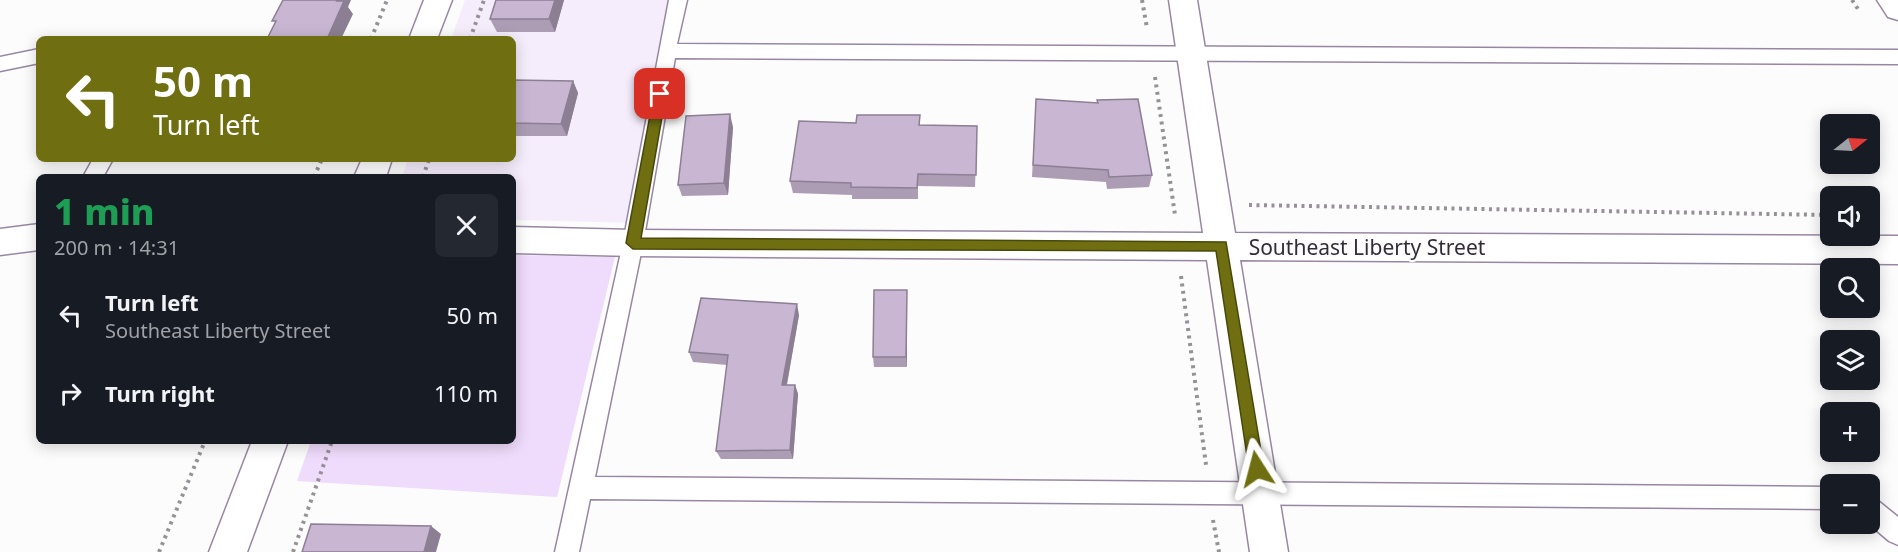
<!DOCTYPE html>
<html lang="en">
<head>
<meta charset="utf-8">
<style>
  body { margin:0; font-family:"Noto Sans",sans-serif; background:#242831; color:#f1f3f6; height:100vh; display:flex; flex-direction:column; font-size:22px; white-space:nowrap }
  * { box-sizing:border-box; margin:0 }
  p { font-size:20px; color:#9ea1a6 }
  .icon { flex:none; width:33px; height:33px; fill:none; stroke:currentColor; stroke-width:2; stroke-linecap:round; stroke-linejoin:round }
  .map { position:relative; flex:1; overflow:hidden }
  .panel { position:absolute; left:36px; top:174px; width:480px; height:270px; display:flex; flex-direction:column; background:#171b24; border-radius:9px; box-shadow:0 3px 15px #0003 }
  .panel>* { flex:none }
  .guide { position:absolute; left:36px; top:36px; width:480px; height:126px; border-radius:9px; box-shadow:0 3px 15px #0003; background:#6f6f11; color:#fff; overflow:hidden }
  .needle { width:39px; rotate:72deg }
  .buttons { position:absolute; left:1820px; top:114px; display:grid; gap:12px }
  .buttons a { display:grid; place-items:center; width:60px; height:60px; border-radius:9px; background:#171b24; box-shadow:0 3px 15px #0003; font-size:30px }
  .pin { position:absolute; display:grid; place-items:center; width:51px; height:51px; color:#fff; margin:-26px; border-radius:12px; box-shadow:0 3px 9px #0006 }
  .me { position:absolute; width:66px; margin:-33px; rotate:351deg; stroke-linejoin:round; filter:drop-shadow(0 0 4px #0008) }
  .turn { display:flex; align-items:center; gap:21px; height:126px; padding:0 18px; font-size:27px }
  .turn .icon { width:78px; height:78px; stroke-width:2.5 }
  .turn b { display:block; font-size:42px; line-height:51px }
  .round { display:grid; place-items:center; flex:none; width:63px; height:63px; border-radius:9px; background:#242831 }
  .headline { display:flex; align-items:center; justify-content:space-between; height:102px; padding:0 18px }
  h1 { font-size:36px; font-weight:800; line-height:45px; color:#1e9e55 }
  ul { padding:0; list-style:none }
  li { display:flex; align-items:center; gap:18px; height:78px; padding:0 18px }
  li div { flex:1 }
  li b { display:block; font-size:22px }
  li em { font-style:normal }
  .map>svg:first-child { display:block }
  .built { fill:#f6edfc }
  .green { fill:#efdbfb }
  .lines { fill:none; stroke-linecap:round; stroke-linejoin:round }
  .service-casing { stroke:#9887a3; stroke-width:3 }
  .minor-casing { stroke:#9887a3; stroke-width:3 }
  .tertiary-casing { stroke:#9887a3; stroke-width:3 }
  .primary-casing { stroke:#9887a3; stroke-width:3 }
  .path { stroke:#959197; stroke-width:4; stroke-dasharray:3 4.5; stroke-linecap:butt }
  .service { fill:#fff; fill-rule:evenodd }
  .minor { fill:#fff; fill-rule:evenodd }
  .tertiary { fill:#fff; fill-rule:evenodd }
  .primary { fill:#fff; fill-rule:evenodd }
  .wall { fill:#ac9db5 }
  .shaded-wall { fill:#8c7f94 }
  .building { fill:#c8b6d3; stroke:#8c7f94; stroke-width:1.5 }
  .route { fill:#6f6f11; stroke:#48480b; stroke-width:1.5 }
  .labels { text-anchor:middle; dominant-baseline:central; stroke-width:4.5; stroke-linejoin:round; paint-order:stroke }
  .street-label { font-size:21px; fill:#332c37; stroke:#fcfcfc }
</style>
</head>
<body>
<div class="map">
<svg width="1898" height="552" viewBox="0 0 1898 552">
  <rect width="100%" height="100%" fill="#fcfcfc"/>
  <path class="built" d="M465,0H685L641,223L513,220V177H402L408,159H513V39H451Z"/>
  <path class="green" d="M513,255L615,257L557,497L297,481L311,441H513Z"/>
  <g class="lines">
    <g class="service-casing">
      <g id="service">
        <path d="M669,0H687L677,44L1898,50V64L675,58L643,243L595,477L1830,487V509L590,499L579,552H555L623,243Z"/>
        <path d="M39,49V63L0,71V57Z"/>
        <path d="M93,159H113L103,177H83Z"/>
        <path d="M1869,496L1877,500L1898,517V545L1889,541L1869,524Z"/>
      </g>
    </g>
    <g class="minor-casing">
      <g id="minor">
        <path d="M1169,0H1197L1235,233L1898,236V264L1240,260L1288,552H1250L1207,260L633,256L513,253V227L633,230L1203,233Z"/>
        <path d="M39,224V250L0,255V229Z"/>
      </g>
    </g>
    <g class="tertiary-casing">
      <path id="tertiary" d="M1877,0H1898V20L1888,17Z"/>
    </g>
    <g class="primary-casing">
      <g id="primary">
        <path d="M424,0H452L437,39H409Z"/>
        <path d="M362,159H392L386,177H354Z"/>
        <path d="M252,441H288L247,552H209Z"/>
      </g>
    </g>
    <g class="path">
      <path d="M1142,0L1147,28"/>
      <path d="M1852,0L1860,12"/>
      <path d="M371,39L387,0"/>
      <path d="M470,39L484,0"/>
      <path d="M1155,77L1175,215"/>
      <path d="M314,177L322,159"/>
      <path d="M423,177L429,159"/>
      <path d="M1249,205L1830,215"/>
      <path d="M1181,276L1206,465"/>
      <path d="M1213,520L1219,552"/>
      <path d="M159,552L205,441"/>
      <path d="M293,552L332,441"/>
    </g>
    <use href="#service" class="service"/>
    <use href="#minor" class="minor"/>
    <use href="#tertiary" class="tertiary"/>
    <use href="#primary" class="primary"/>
  </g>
  <g class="wall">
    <path d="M564,0L555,32H497L490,19Z"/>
    <path d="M513,80L573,81L578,93L567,136H513Z"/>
    <path d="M1036,99L1097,103V100L1152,175L1149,187L1107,189L1106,182L1032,177Z"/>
    <path d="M920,115V125L977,126L975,187L918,186V199H852V195L793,193L790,181L856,123Z"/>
    <path d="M733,127L728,195L682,196L678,185Z"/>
    <path d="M907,290V367H874L873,357Z"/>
    <path d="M799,315L787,385H795L798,394L793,459H721L716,451L727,365L693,362L689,352Z"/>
  </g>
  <g class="shaded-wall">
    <path d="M338,0H351L348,7L353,14L341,39H327Z"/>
    <path d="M555,0H564L555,32L549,19Z"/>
    <path d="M573,81L578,93L567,136L561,124Z"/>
    <path d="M730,114L733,127L728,195L724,183Z"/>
    <path d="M907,290V367L906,357Z"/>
    <path d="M797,304L799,315L785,394L782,385Z"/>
    <path d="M795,385L798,394L793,459L790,450Z"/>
    <path d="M431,526L441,534L436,552H424Z"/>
  </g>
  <g class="building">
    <path d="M283,0H338L337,1H344L327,39H267L276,21H272Z"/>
    <path d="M496,0H555L549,19H490Z"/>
    <path d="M513,80L573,81L561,124L513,123Z"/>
    <path d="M1036,99L1098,103L1097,100L1138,99L1152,175L1109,177L1108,170L1033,165Z"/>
    <path d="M730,114L724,183L678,185L686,116Z"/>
    <path d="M857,115H920L919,125L977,126L976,175L918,174L917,188L851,187V183L790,181L799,121L856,123Z"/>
    <path d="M874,290H907L906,357H873Z"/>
    <path d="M701,298L797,304L782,385H795L790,450L716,451L728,355L689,352Z"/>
    <path d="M311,524L431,526L424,552H302Z"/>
  </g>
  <path class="route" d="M660,89L666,94L641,238L1226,242L1264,469L1262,474L1257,476L1251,474L1249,469L1216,251L633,249L626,243L654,94Z"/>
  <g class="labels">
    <g class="street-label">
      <text x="1367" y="247">Southeast Liberty Street</text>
    </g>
  </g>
</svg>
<div class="buttons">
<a><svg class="needle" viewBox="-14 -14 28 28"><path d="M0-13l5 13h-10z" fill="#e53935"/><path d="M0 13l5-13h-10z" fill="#9ea1a6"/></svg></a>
<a><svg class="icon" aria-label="sound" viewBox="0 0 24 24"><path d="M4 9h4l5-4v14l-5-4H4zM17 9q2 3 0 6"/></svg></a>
<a><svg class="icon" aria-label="search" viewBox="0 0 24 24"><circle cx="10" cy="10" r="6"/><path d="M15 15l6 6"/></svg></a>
<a><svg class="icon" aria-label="layers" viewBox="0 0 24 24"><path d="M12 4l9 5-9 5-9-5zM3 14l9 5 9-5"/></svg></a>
<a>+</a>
<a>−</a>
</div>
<div class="pin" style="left:660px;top:94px;background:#d93025"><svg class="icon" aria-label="arrive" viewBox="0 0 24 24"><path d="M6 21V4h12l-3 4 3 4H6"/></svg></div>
<svg class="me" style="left:1257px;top:469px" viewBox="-20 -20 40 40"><path d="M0-17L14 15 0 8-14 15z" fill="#6f6f11" stroke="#fff" stroke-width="4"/></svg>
<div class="guide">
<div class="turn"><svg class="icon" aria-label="left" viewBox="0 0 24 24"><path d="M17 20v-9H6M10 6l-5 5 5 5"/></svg><div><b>50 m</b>Turn left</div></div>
</div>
<section class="panel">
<div class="headline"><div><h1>1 min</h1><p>200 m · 14:31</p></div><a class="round"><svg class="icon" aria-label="close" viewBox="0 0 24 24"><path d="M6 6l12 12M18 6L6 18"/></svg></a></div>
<ul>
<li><svg class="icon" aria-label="left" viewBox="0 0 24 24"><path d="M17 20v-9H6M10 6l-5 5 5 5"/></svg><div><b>Turn left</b><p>Southeast Liberty Street</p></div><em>50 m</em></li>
<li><svg class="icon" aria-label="right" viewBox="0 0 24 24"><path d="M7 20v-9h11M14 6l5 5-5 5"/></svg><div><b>Turn right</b></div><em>110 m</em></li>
</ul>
</section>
</div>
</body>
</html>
